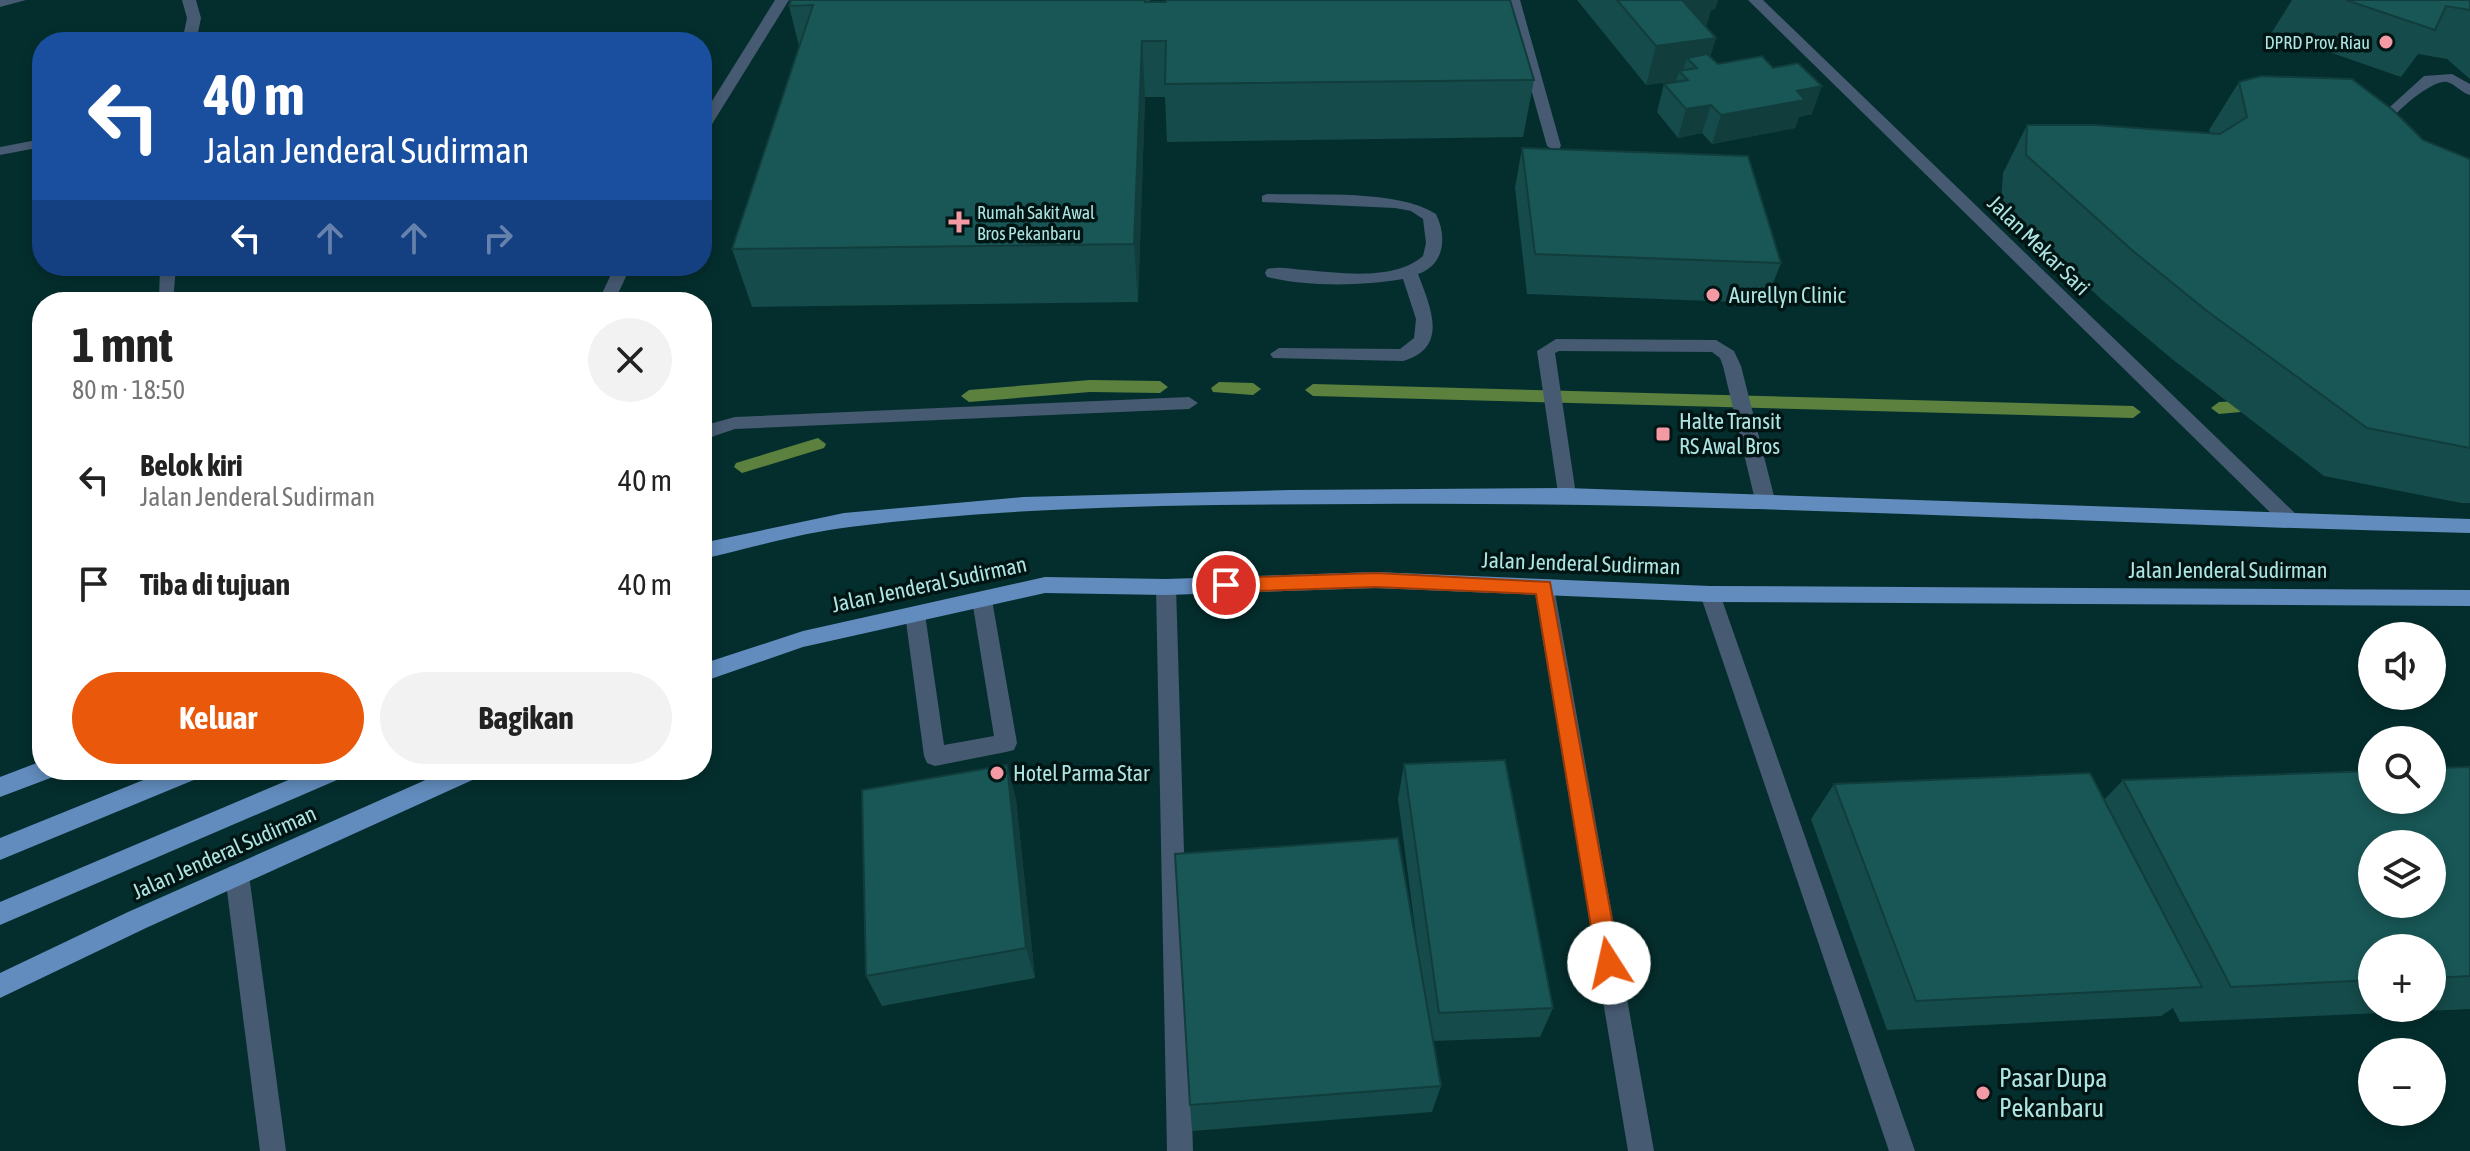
<!DOCTYPE html>
<html lang="id">
<head>
<meta charset="utf-8">
<style>
  body { margin:0; font-family:"Asap Condensed",sans-serif; background:#f2f2f2; color:#222; height:100vh; display:flex; flex-direction:column; font-size:30px; white-space:nowrap }
  * { box-sizing:border-box; margin:0 }
  p { font-size:26px; color:#767676 }
  .icon { flex:none; width:44px; height:44px; fill:none; stroke:currentColor; stroke-width:2; stroke-linecap:round; stroke-linejoin:round }
  .map { position:relative; flex:1; overflow:hidden }
  .sheet { position:absolute; left:32px; top:292px; width:680px; height:488px; display:flex; flex-direction:column; background:#fff; border-radius:32px; box-shadow:0 4px 12px #0003 }
  .sheet>* { flex:none }
  .hud { position:absolute; left:32px; top:32px; width:680px; height:244px; border-radius:32px; box-shadow:0 4px 12px #0003; background:#1a4fa0; color:#fff; overflow:hidden }
  .fabs { position:absolute; left:2358px; top:622px; display:grid; gap:16px }
  .fabs a { display:grid; place-items:center; width:88px; height:88px; border-radius:50%; background:#fff; box-shadow:0 4px 12px #0003; font-size:40px }
  .pin { position:absolute; display:grid; place-items:center; width:68px; height:68px; color:#fff; margin:-34px; border:4px solid #fff; border-radius:50%; box-shadow:0 2px 8px #0007 }
  .me { position:absolute; width:88px; margin:-44px; rotate:350deg; stroke-linejoin:round; filter:drop-shadow(0 0 6px #0008) }
  .turn { display:flex; align-items:center; gap:28px; height:168px; padding:0 40px; font-size:36px }
  .turn .icon { width:104px; height:104px; stroke-width:2.5 }
  .turn b { display:block; font-size:56px; line-height:68px }
  .lanes { display:flex; align-items:center; height:76px; padding:0 40px; background:#0003; justify-content:center; gap:40px; direction:ltr }
  .lanes .off { opacity:.35 }
  .round { display:grid; place-items:center; flex:none; width:84px; height:84px; border-radius:42px; background:#f2f2f2 }
  .summary { display:flex; align-items:center; justify-content:space-between; height:136px; padding:0 40px }
  h1 { font-size:48px; font-weight:700; line-height:60px }
  .action { display:flex; gap:16px; margin-top:auto; padding:16px 40px }
  .action a { flex:1; height:92px; border-radius:48px; background:#ea580c; color:#fff; font-size:32px; font-weight:700; line-height:92px; text-align:center }
  .action a+a { background:#f2f2f2; color:#222 }
  ul { padding:0; list-style:none }
  li { display:flex; align-items:center; gap:24px; height:104px; padding:0 40px }
  li div { flex:1 }
  li b { display:block; font-size:30px }
  li em { font-style:normal }
  .map>svg:first-child { display:block }
  .lines { fill:none; stroke-linecap:round; stroke-linejoin:round }
  .stream { fill:#5c813f; fill-rule:evenodd }
  .lane { fill:#465a72; fill-rule:evenodd }
  .street { fill:#465a72; fill-rule:evenodd }
  .primary { fill:#628cbd; fill-rule:evenodd }
  .wall { fill:#154b4a; fill-rule:evenodd }
  .shaded-wall { fill:#113d3c }
  .building { fill:#185756; stroke:#113d3c; stroke-width:2; fill-rule:evenodd }
  .route { fill:#ea580c; stroke:#983908; stroke-width:2 }
  .poi-dot { fill:#f49aa4; stroke:#001514; stroke-width:3 }
  .labels { text-anchor:middle; dominant-baseline:central; stroke-width:7; stroke-linejoin:round; paint-order:stroke }
  .far-poi-label { font-size:18px; fill:#aee4e1; stroke:#001514; text-anchor:end }
  .street-label { font-size:22px; fill:#aee4e1; stroke:#001514 }
  .poi-label { font-size:22px; fill:#aee4e1; stroke:#001514; text-anchor:start }
  .near-poi-label { font-size:26px; fill:#aee4e1; stroke:#001514; text-anchor:start }
</style>
</head>
<body>
<div class="map">
<svg width="2470" height="1151" viewBox="0 0 2470 1151">
  <rect width="100%" height="100%" fill="#042e2d"/>
  <g class="lines">
    <g class="stream">
      <path d="M1090,380L1160,381L1168,387L1160,393L1090,392L969,402L961,396L969,390Z"/>
      <path d="M1219,382L1253,383L1261,389L1253,395L1213,392L1211,388Z"/>
      <path d="M1313,384L2133,406L2141,412L2133,418L1313,396L1305,390Z"/>
      <path d="M2256,400L2262,402L2264,406L2262,410L2219,414L2211,408L2219,402Z"/>
      <path d="M818,438L826,444L824,448L742,473L734,467L736,463Z"/>
    </g>
    <g class="lane">
      <path d="M1506,0H1520L1561,146L1559,149L1554,150L1547,146Z"/>
      <path d="M2452,74L2470,84V95C2462,93 2455,84 2447,82C2431,79 2387,118 2383,132H2373L2370,125L2424,76Z"/>
      <path d="M1267,194C1314,196 1396,189 1436,214C1447,236 1445,265 1418,274C1430,306 1450,348 1403,361L1273,358L1270,354L1279,348L1400,349L1414,338L1416,319L1403,279C1361,286 1309,287 1267,277L1265,273L1267,269C1279,266 1293,269 1305,270C1342,273 1394,281 1423,256L1426,243L1423,219L1411,211L1395,208L1262,202V196Z"/>
      <path d="M1556,339L1716,340L1734,351L1741,366L1775,500L1772,505H1758L1755,500L1723,366L1720,358L1712,352L1559,351L1555,353L1576,495L1573,500H1559L1537,351Z"/>
      <path d="M1189,397L1198,403L1189,409L735,429L714,436L702,444V426L735,417Z"/>
      <path d="M982,592L989,594L992,600L1017,743L1014,750L1006,752L935,766L927,763L924,756L905,614L908,608H922L925,614L944,745L994,736L972,600L975,594Z"/>
      <path d="M237,864L245,867L249,875L286,1151H260L225,875L229,867Z"/>
    </g>
    <g class="street">
      <path d="M0,0H26L0,7Z"/>
      <path d="M182,0H196L201,18L196,42H182L187,18Z"/>
      <path d="M775,0H789L709,129L702,133V117Z"/>
      <path d="M1748,0H1763L2299,517L2302,522L2299,527H2285Z"/>
      <path d="M42,139V147L0,155V147Z"/>
      <path d="M160,266H176L173,302H161L159,299Z"/>
      <path d="M615,266H631L614,302H598Z"/>
      <path d="M1166,579L1173,581L1176,587L1193,1151H1167L1156,587L1159,581Z"/>
      <path d="M1544,579L1551,581L1554,587L1654,1151H1628L1534,587L1537,581Z"/>
      <path d="M1710,586L1717,588L1720,594L1915,1151H1889L1700,594L1703,588Z"/>
    </g>
    <g class="primary">
      <path d="M1566,488L2470,519V533C2102,525 1734,501 1366,504C1194,505 1020,505 850,527C800,533 751,548 702,559V543L844,513L1023,497L1290,490Z"/>
      <path d="M1376,572L1710,586L2470,590V606L1710,602L1376,588L1166,595L1045,593L803,647L702,682V664L803,631L1045,577L1166,579Z"/>
      <path d="M42,761V770H56L53,777L0,797V777Z"/>
      <path d="M168,770H204L201,777L0,860V838Z"/>
      <path d="M312,770H347L344,777L0,925V902Z"/>
      <path d="M448,770H482L479,777L146,928L0,998V973L128,912Z"/>
    </g>
  </g>
  <g class="wall">
    <path d="M791,0H1150V2L1534,80L1523,137L1167,142L1165,97H1145L1138,302L752,307L732,249L799,46L789,6Z"/>
    <path d="M1577,0H1718L1715,9L1711,10L1706,27L1716,38L1710,57L1718,64L1812,114L1799,117L1795,128L1712,144L1702,133L1678,138L1657,112L1664,84L1676,82V81L1646,85Z"/>
    <path d="M2292,0H2470V79L2447,59L2418,54L2401,77L2272,32Z"/>
    <path d="M2239,82L2423,140L2470,159V503H2461L2324,476L2172,359L2102,300L2001,203L2003,173L2027,125L2210,133L2209,130Z"/>
    <path d="M1522,148L1781,263L1765,303L1527,294L1515,188Z"/>
    <path d="M1404,764L1553,1008L1540,1037L1433,1041L1441,1086L1432,1112L1192,1131L1190,1105L1420,966L1398,799Z"/>
    <path d="M1007,765L1016,800L1035,978L882,1006L866,976Z"/>
    <path d="M2470,767V1009L2180,1022L2173,1008L2161,1016L1887,1030L1811,819L1834,784L2104,800L2123,780ZM2372,948H2432V1008H2372Z"/>
  </g>
  <g class="shaded-wall">
    <path d="M1678,0H1718L1715,9L1711,10L1705,30Z"/>
    <path d="M1716,38L1704,76L1687,58L1682,74L1679,71L1676,81L1646,85L1656,46Z"/>
    <path d="M1142,41L1145,97L1138,302L1134,244Z"/>
    <path d="M1822,86L1812,114L1799,117L1795,128L1712,144L1721,115L1797,91Z"/>
    <path d="M1711,105L1702,133L1678,138L1686,109Z"/>
    <path d="M1007,765L1016,800L1035,978L1026,948Z"/>
  </g>
  <g class="building">
    <path d="M791,0H1145V2H1166V0H1510L1534,80L1165,84L1166,41H1142L1134,244L732,249L813,5L789,6Z"/>
    <path d="M1617,0H1682L1716,38L1656,46Z"/>
    <path d="M2346,0H2470V10L2446,6L2435,30Z"/>
    <path d="M1707,54L1718,64L1762,56L1773,68L1798,63L1822,86L1797,91L1805,100L1721,115L1711,105L1686,109L1664,84L1688,80L1679,71L1697,68L1687,58Z"/>
    <path d="M2261,76L2352,79L2393,110L2423,140L2470,159V448L2367,428L2207,311L2133,251L2026,155L2027,125H2095L2220,134L2247,117L2239,82Z"/>
    <path d="M1522,148L1748,156L1781,263L1535,254Z"/>
    <path d="M1505,760L1553,1008L1439,1013L1404,764Z"/>
    <path d="M1007,765L1026,948L866,976L862,790Z"/>
    <path d="M2470,767V976L2432,978V948H2372V980L2231,987L2123,780L2372,771V800H2432V768ZM2372,844H2432V904H2372Z"/>
    <path d="M2090,773L2202,987L1916,1001L1834,784Z"/>
    <path d="M1398,838L1441,1086L1190,1105L1175,854Z"/>
  </g>
  <path class="route" d="M1376,573L1550,582L1620,963L1617,971L1609,974L1601,971L1597,963L1536,594L1376,587L1226,592L1217,585L1226,578Z"/>
  <g class="poi-dot">
    <circle cx="2386" cy="42" r="8"/>
    <path d="M955 210h8v8h8v8h-8v8h-8v-8h-8v-8h8z"/>
    <circle cx="1713" cy="295" r="8"/>
    <rect x="1655" y="426" width="16" height="16" rx="4"/>
    <circle cx="997" cy="773" r="8"/>
    <circle cx="1983" cy="1093" r="8"/>
  </g>
  <g class="labels">
    <g class="far-poi-label">
      <text x="2370" y="42">DPRD Prov. Riau</text>
      <text x="977" y="212" text-anchor="start">Rumah Sakit Awal<tspan x="977" dy="21">Bros Pekanbaru</tspan></text>
    </g>
    <g class="street-label">
      <text transform="translate(2039 245) rotate(44)">Jalan Mekar Sari</text>
      <text transform="translate(1581 563) rotate(2)">Jalan Jenderal Sudirman</text>
      <text x="2228" y="570">Jalan Jenderal Sudirman</text>
      <text transform="translate(929 584) rotate(-12)">Jalan Jenderal Sudirman</text>
      <text transform="translate(224 852) rotate(-24)">Jalan Jenderal Sudirman</text>
    </g>
    <g class="poi-label">
      <text x="1729" y="295">Aurellyn Clinic</text>
      <text x="1679" y="421">Halte Transit<tspan x="1679" dy="25">RS Awal Bros</tspan></text>
      <text x="1013" y="773">Hotel Parma Star</text>
    </g>
    <g class="near-poi-label">
      <text x="1999" y="1078">Pasar Dupa<tspan x="1999" dy="30">Pekanbaru</tspan></text>
    </g>
  </g>
</svg>
<div class="fabs">
<a><svg class="icon" aria-label="sound" viewBox="0 0 24 24"><path d="M4 9h4l5-4v14l-5-4H4zM17 9q2 3 0 6"/></svg></a>
<a><svg class="icon" aria-label="search" viewBox="0 0 24 24"><circle cx="10" cy="10" r="6"/><path d="M15 15l6 6"/></svg></a>
<a><svg class="icon" aria-label="layers" viewBox="0 0 24 24"><path d="M12 4l9 5-9 5-9-5zM3 14l9 5 9-5"/></svg></a>
<a>+</a>
<a>−</a>
</div>
<div class="pin" style="left:1226px;top:585px;background:#d93025"><svg class="icon" aria-label="arrive" viewBox="0 0 24 24"><path d="M6 21V4h12l-3 4 3 4H6"/></svg></div>
<svg class="me" style="left:1609px;top:963px" viewBox="-20 -20 40 40"><circle r="19" fill="#fff"/><path d="M0-13L10 11 0 6-10 11z" fill="#ea580c"/></svg>
<div class="hud">
<div class="turn"><svg class="icon" aria-label="left" viewBox="0 0 24 24"><path d="M17 20v-9H6M10 6l-5 5 5 5"/></svg><div><b>40 m</b>Jalan Jenderal Sudirman</div></div>
<div class="lanes"><svg class="icon" aria-label="left" viewBox="0 0 24 24"><path d="M17 20v-9H6M10 6l-5 5 5 5"/></svg><svg class="icon off" aria-label="ahead" viewBox="0 0 24 24"><path d="M12 20V5M6 11l6-6 6 6"/></svg><svg class="icon off" aria-label="ahead" viewBox="0 0 24 24"><path d="M12 20V5M6 11l6-6 6 6"/></svg><svg class="icon off" aria-label="right" viewBox="0 0 24 24"><path d="M7 20v-9h11M14 6l5 5-5 5"/></svg></div>
</div>
<section class="sheet">
<div class="summary"><div><h1>1 mnt</h1><p>80 m · 18:50</p></div><a class="round"><svg class="icon" aria-label="close" viewBox="0 0 24 24"><path d="M6 6l12 12M18 6L6 18"/></svg></a></div>
<ul>
<li><svg class="icon" aria-label="left" viewBox="0 0 24 24"><path d="M17 20v-9H6M10 6l-5 5 5 5"/></svg><div><b>Belok kiri</b><p>Jalan Jenderal Sudirman</p></div><em>40 m</em></li>
<li><svg class="icon" aria-label="arrive" viewBox="0 0 24 24"><path d="M6 21V4h12l-3 4 3 4H6"/></svg><div><b>Tiba di tujuan</b></div><em>40 m</em></li>
</ul>
<div class="action"><a>Keluar</a><a>Bagikan</a></div>
</section>
</div>
</body>
</html>
